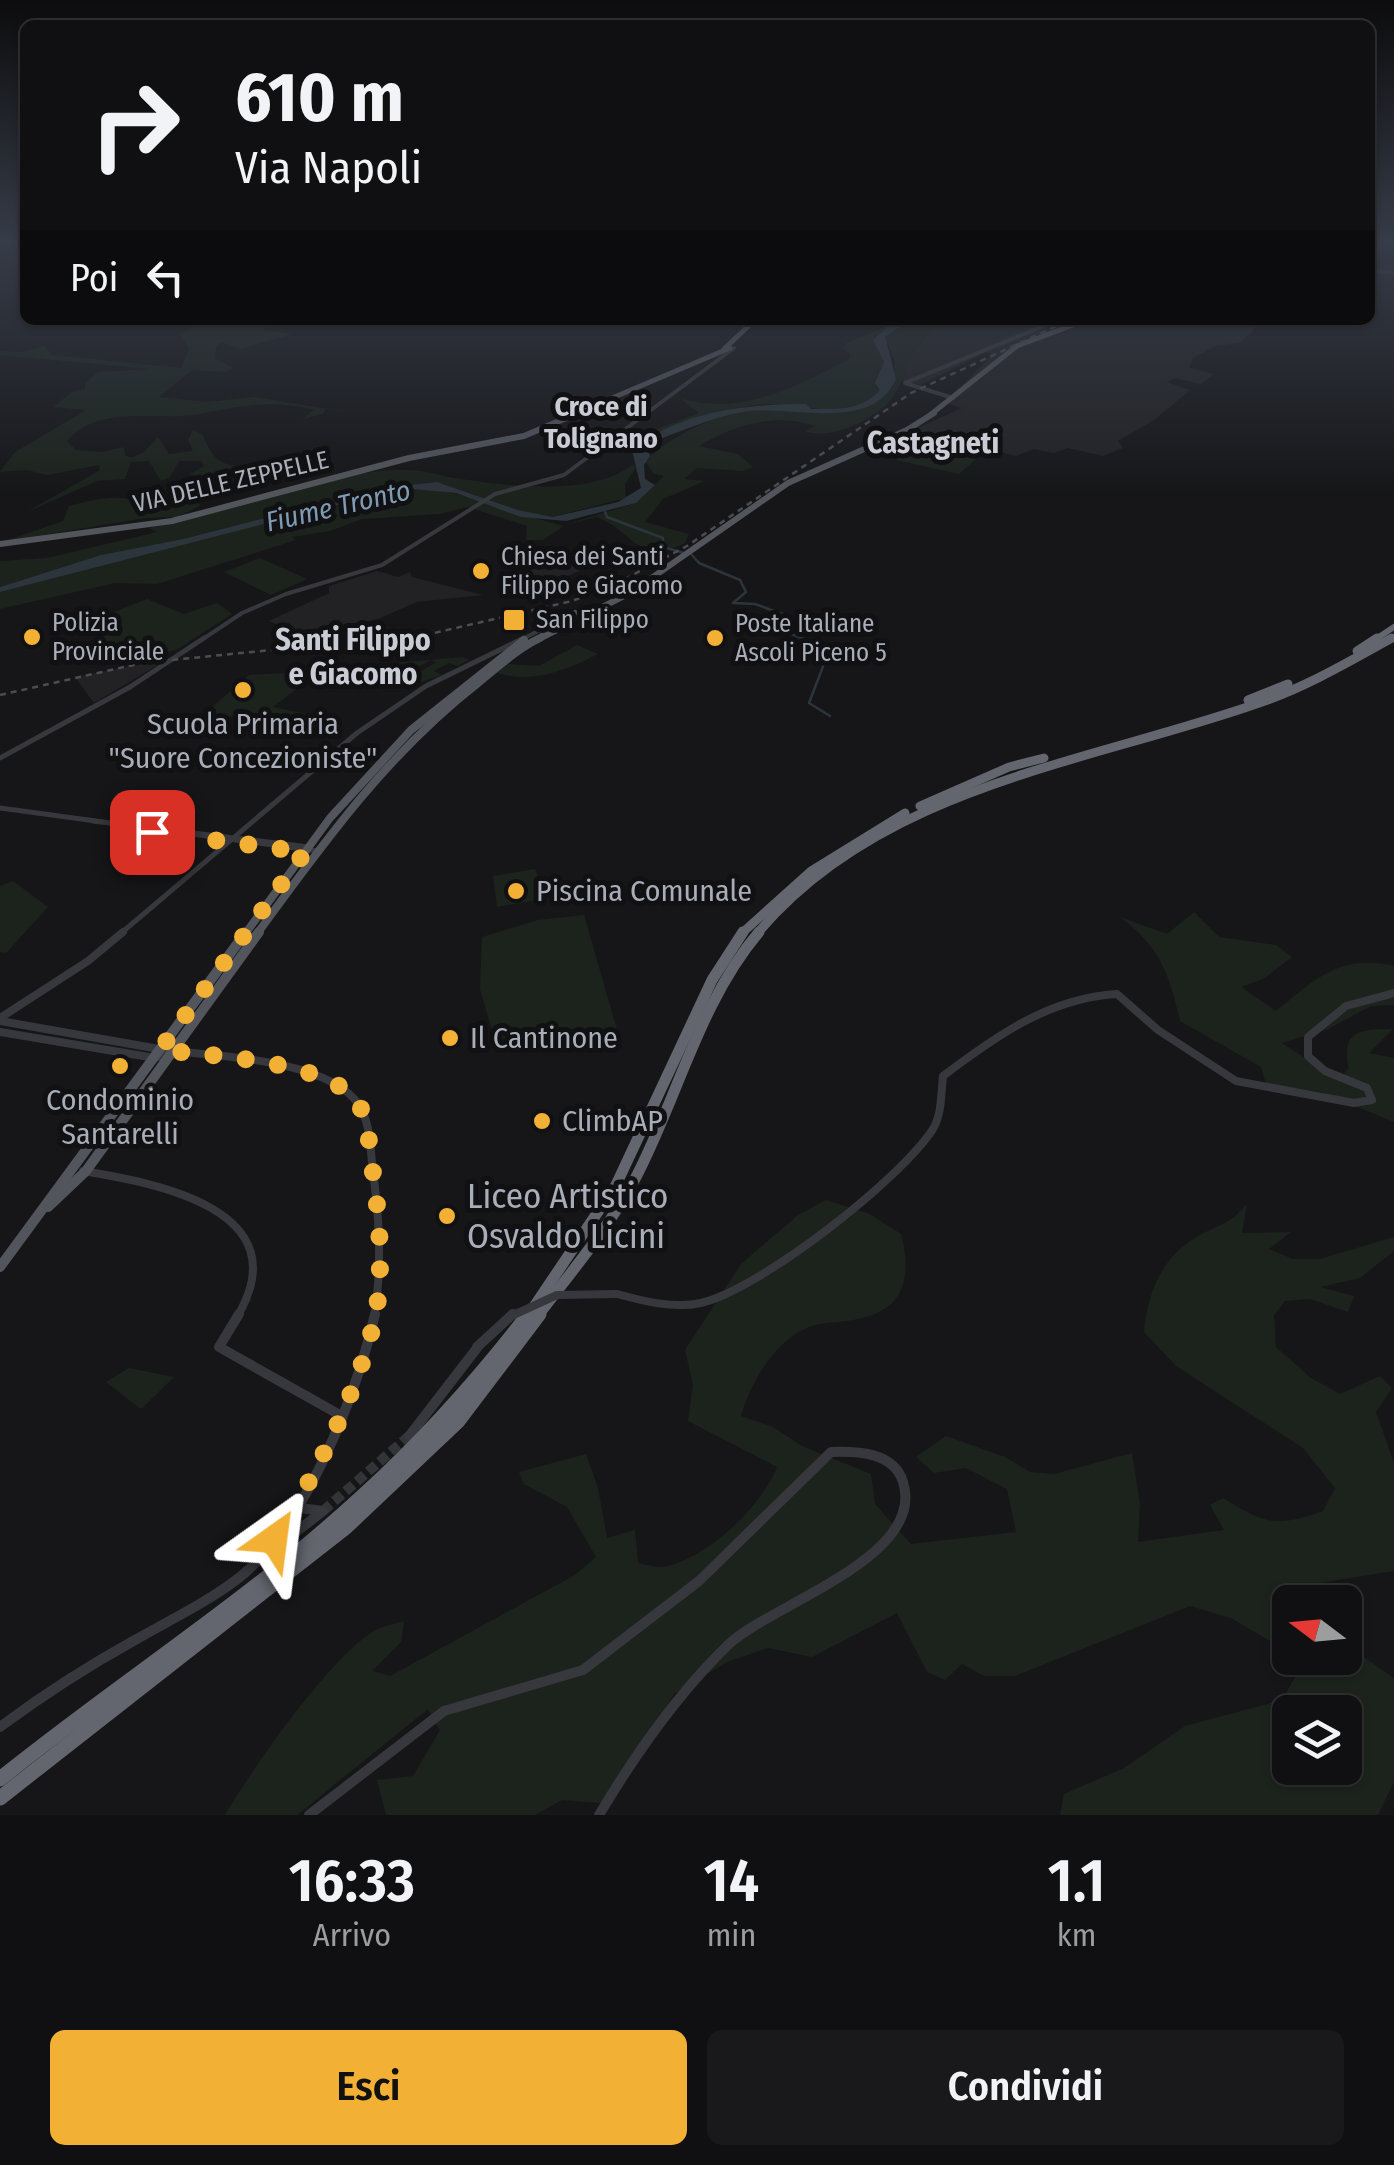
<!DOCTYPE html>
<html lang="it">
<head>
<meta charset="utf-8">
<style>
  body { margin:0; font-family:"Fira Sans Condensed",sans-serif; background:#19191b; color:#f1f3f6; height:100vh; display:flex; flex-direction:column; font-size:38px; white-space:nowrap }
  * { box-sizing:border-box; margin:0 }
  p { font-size:32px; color:#9c9d9f }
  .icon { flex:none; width:55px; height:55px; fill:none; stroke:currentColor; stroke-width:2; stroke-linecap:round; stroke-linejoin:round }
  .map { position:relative; height:1815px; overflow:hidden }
  .panel { display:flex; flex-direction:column; background:#101012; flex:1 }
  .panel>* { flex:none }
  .banner { position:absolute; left:20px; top:20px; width:1355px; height:305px; border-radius:15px; box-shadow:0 2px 8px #0004,0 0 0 2px #303032; background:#101012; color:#f1f3f6; overflow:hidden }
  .needle { width:65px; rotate:286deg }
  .controls { position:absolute; left:1272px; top:1585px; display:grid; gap:20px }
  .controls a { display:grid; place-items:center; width:90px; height:90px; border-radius:15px; background:#101012; box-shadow:0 2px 8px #0004,0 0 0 2px #303032; font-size:50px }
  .pin { position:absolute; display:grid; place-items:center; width:85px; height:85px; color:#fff; margin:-42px; border-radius:20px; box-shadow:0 5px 15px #0006 }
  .me { position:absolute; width:110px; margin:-55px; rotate:31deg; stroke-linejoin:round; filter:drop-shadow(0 0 8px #0008) }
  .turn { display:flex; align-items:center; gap:35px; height:210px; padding:0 50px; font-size:45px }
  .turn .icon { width:130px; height:130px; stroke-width:2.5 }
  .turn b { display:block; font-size:70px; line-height:85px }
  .then { display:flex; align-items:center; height:95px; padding:0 50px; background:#0003; gap:20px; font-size:38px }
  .eta { display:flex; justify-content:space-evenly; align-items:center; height:170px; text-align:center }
  .eta b { font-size:60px; font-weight:600; line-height:70px }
  .button { display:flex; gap:20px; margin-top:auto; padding:20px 50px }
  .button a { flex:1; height:115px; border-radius:15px; background:#f2b134; color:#111; font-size:40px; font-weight:600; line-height:115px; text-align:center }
  .button a+a { background:#19191b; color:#f1f3f6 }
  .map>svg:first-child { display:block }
  .built { fill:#222225 }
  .green { fill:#1c231d; fill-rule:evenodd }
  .water { fill:#2c353c }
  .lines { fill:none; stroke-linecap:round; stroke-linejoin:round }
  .stream { stroke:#2c353c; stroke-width:2.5 }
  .minor-tunnel { stroke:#333438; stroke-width:10; stroke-dasharray:10 5; stroke-linecap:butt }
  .minor-far3 { stroke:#37383d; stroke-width:4 }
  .minor-far2 { stroke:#37383d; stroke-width:5 }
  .minor-far1 { stroke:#37383d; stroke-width:8 }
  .minor { stroke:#37383d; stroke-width:10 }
  .major-far3 { stroke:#53555c; stroke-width:5 }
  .major-far2 { stroke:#53555c; stroke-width:6 }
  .major-far1 { stroke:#53555c; stroke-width:8 }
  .major { stroke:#53555c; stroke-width:10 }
  .highway-far3 { stroke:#63666e; stroke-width:6 }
  .highway-far2 { stroke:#63666e; stroke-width:9 }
  .highway-far1 { stroke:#63666e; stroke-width:11 }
  .highway { stroke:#63666e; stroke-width:15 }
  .rail { stroke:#4a4c52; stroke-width:2.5; stroke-dasharray:6 5; stroke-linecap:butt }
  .minor-bridge-far1 { stroke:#37383d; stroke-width:8 }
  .minor-bridge { stroke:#37383d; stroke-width:10 }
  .route { stroke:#f2b134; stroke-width:18; stroke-dasharray:0 32.4 }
  .poi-dot { fill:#f2b134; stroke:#111113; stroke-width:4 }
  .labels { text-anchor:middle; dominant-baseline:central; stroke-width:10; stroke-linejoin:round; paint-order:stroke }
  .far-street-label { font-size:25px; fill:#a8adb8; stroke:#111113 }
  .far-poi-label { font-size:25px; fill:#a8adb8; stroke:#111113; text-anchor:start }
  .far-neighbourhood-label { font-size:28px; font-weight:bold; fill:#c9ccd4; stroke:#111113 }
  .far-water-label { font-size:28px; font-style:italic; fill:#7f9bb3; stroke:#111113 }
  .far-quarter-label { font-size:30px; font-weight:bold; fill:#c9ccd4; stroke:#111113 }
  .poi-label { font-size:30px; fill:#a8adb8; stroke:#111113; text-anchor:start }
  .near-poi-label { font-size:35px; fill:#a8adb8; stroke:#111113; text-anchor:start }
</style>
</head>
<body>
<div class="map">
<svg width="1394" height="1815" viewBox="0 0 1394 1815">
  <rect width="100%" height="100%" fill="#161618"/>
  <g class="built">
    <path d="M940,320H1253V331L1240,343L1215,346L1193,358L1189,368L1214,374L1201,384L1174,378L1167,382L1190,390L1154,420L1118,441L1123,448L1103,456L1068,448L1054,453L1034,449L1016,456L913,430L962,408L945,403L992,355L986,352L921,385L902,381L904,364Z"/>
    <path d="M537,554H551L547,563L561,564L566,555L586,556L584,562L592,565L557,581L518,571Z"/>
    <path d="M377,571L398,577L410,572L412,577L483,595L417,602L378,619L333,628L292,631L269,621L329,593V586Z"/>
    <path d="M157,661L161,663L94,703L75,677Z"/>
  </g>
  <g class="green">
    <path d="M207,320H266L273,323L263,330L293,334L240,349L222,342L216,347L215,358L233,368L226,372L192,370L159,397L207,402L255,397L358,414L326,408L323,414L302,419L314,410C272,399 241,406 200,414C158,422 100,403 67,441L76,450L101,452L124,447L125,455L131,458L144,452L158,437L169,454L193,451L188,440L193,430L203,435C212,459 221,466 247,467L229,474L189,475L204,466L201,461H179L170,477L161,481L149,461L131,462L125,479L97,481L27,512L100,470L99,465L47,475L27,470L0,472L15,452L86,410L53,407L72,392L85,389V383L98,372L150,369L0,355V351L22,352L45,346L52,355L181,368L189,349L180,334Z"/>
    <path d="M882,320H894L873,339L884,362L880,390C846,427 798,399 756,405C711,411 671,430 630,445L623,442L699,413L680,398C741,417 794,387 848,360L851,355L843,349L846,343L881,329L886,324Z"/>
    <path d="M912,320H940L904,364L906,374C900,383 896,394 889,402C873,420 829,441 805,431L815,426C778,412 733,425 699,446L738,454L753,467L744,471L697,468L684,479L705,481L663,499L645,522L689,534L685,543C639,566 632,531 597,517L564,525L636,503L664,476L653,473L646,462L650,456C681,431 724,410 765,409C812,409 853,421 892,388L895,362L884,336Z"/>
    <path d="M914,446L976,459L959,474L896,460Z"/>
    <path d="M632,465L636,467L625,484L626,498L553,517L518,510L437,482L381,488L183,539L101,555L0,587V561L47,558L157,532L149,528C233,511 322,469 408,470C427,470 443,477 461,479C510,486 590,497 632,465Z"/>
    <path d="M426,487C474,496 517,514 564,526L543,540H526L527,526L468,507L440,514L362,519L330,531L292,537L296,540L157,584L115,583L0,609V592L378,492Z"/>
    <path d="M172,489L194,493L200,506L177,517L146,518L6,541L63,521L69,506C98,499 125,491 150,508L155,500L143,490L162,495L172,504Z"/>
    <path d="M260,558L307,579L271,595L224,572Z"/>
    <path d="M147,599L184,614L217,603L232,614L176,650L135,658L78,626Z"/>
    <path d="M577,645L598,654C568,670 529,685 496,672L506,664L539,666Z"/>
    <path d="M463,657L469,660L458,666L449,663L434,671L442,675L421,682L409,678L437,662L431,660L401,677L369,673L382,664Z"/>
    <path d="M320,671L273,707L312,715L298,729L311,738L284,734L293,721L204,714L249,675Z"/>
    <path d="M535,869L541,887L534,889L538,900L497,907L493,876Z"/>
    <path d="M13,881L48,907L6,953L0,952V886Z"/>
    <path d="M1194,912L1219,937L1276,945L1292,957L1263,979L1241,987L1276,1011C1314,980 1340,953 1394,966V1005L1371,1006L1328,1029L1282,1043L1338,1080L1349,1068C1340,1030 1361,1029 1393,1029L1369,1053L1394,1058V1122L1321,1092L1266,1084L1261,1067L1180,1021C1169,973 1160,947 1120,917L1167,934Z"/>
    <path d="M584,915L618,1033C572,1039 537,1054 493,1034L480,989L482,937L538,920Z"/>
    <path d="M826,1200L870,1214L901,1234C911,1272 908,1307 862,1318C845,1323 825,1321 809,1327C775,1340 750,1384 741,1416L773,1427L802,1446L871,1474L875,1504L911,1544L1016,1532L1007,1489L966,1468L934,1473L916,1457L946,1436L1005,1457L1030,1472L1054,1474L1132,1453L1140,1504L1138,1542L1224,1530L1210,1505L1223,1498C1266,1524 1275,1528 1323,1511L1335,1488L1303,1448L1176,1366L1144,1332C1148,1290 1163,1254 1202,1234C1222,1224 1232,1222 1247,1204L1242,1233L1291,1232L1269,1249L1293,1259H1320L1394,1237V1251L1360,1278L1320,1287L1354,1296L1348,1312L1310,1299L1285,1301L1274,1315L1276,1347L1311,1378L1340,1394L1380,1376L1392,1388L1376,1412L1394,1463V1571L1313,1584L1286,1597L1292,1602L1290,1653L1231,1618L1190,1606L1015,1676H984L962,1664L945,1680L927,1672L897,1613L812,1657L768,1648L727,1662L674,1694L612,1804L562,1800L535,1815H386L377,1780L413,1776L440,1730L428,1709L297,1815H225C252,1769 330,1657 374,1631C382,1626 395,1624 404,1621L401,1642L372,1671L390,1676L575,1575L596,1557L567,1507L524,1484L519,1472L586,1454L598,1488L607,1538L635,1530L638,1563C647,1565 659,1569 669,1566C711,1554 761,1507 777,1467L688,1421L693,1385L685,1350L741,1264L798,1215Z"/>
    <path d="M129,1368L174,1377L141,1409L106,1382Z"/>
    <path d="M1345,1644L1394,1678V1782L1378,1815H1060L1064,1794L1124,1768L1185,1726L1282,1700L1298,1672L1295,1658H1345ZM1290,1712H1345V1768H1290Z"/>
  </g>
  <path class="water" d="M894,320H912L885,336L896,379C873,434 787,404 743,412C711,418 677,432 646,445L650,456L644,465L645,479L655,485L636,503L566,521L521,517L456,493L403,488L0,592V587L101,555L183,539L381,488L437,482L518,510L553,517L618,502L641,488L632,450C679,411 747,404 806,404L811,409C837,409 861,411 880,390L875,383L884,362L873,340Z"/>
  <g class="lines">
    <g class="stream">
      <path d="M605,512L607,517L663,538V547L684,553"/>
      <path d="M692,555L699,563L740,580L746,592L733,603L755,604L788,616L789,633L821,646L827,656L809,703L830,716"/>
    </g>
    <path class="minor-tunnel" d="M323,1511L409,1436"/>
    <g class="minor-far3">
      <path d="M1370,270L1394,273"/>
      <path d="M953,398L905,383L1058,320"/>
      <path d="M200,641L242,613L286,594L382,565L495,494L564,475L734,348"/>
      <path d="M519,641L538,631"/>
    </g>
    <g class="minor-far2">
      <path d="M0,758L130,687L204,638"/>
      <path d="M0,808L317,851"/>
      <path d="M93,821L309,847"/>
      <path d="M120,934L357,733L426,686L524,638"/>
    </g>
    <g class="minor-far1">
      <path d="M0,1018L88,961L123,932"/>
      <path d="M0,1021L159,1049"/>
      <path d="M0,1032L155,1058L172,1052"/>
      <path d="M171,1051C219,1056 330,1060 359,1105C372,1125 370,1156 374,1179C380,1226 382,1271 374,1317"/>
      <path d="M83,1171C157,1183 301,1210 237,1317"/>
      <path d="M617,1294C643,1301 673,1309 701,1303C760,1289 899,1181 933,1129C942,1114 941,1093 943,1076C996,1036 1049,998 1117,994L1158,1030L1236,1081L1354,1103L1372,1100L1367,1088L1325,1071L1308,1056V1037L1346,1006L1394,993"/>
    </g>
    <g class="minor">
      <path d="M239,1314L219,1347L340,1415"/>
      <path d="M410,1435L477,1348"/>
      <path d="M294,1507L322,1511"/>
      <path d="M265,1556L323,1511"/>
      <path d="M0,1727C43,1695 88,1666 135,1640C170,1620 208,1602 240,1577C306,1524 356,1396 375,1314"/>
      <path d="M309,1815L444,1711L583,1670L699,1581L831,1452C857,1451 894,1452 903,1482C927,1557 772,1604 729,1644C677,1694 636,1753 599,1815"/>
    </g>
    <g class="major-far3">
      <path d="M724,349L755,320"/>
      <path d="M572,415L730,348"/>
      <path d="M930,415L1017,346L1086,320"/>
    </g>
    <g class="major-far2">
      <path d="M0,544L172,521L409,458L524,436L578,413"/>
      <path d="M546,634L538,628L575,613"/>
      <path d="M535,641L630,593L788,483L907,430L934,413"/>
    </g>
    <g class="major-far1">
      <path d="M245,934L330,818L411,730L524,640"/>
      <path d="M257,934C324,842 388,753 478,683C498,667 517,649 540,638"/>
    </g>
    <g class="major">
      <path d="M48,1207L86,1171L259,932"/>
      <path d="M0,1267L246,932"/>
    </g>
    <g class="highway-far3">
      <path d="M1373,641L1394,627"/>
      <path d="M1388,641L1394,637"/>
    </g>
    <g class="highway-far2">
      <path d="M1357,651L1377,638"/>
      <path d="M1248,700L1288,684"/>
      <path d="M920,806L1009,767L1044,758"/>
      <path d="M741,934L811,871L905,813"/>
      <path d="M757,934C881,785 1090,763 1262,702C1308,686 1350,661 1392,638"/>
    </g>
    <g class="highway-far1">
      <path d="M527,1317L616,1185L712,980L743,932"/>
      <path d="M537,1317C571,1272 608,1229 635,1179C678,1097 699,1003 759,932"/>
    </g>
    <g class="highway">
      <path d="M0,1779C120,1682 252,1599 365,1494C425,1439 479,1379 529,1314"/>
      <path d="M0,1798L346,1527L458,1421L539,1314"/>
    </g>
    <path class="rail" d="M0,695L142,663L430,634L572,601L612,586L687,546L911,393L1070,320"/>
    <path class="minor-bridge-far1" d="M509,1317L557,1295L617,1294"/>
    <path class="minor-bridge" d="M477,1347L513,1314"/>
  </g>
  <linearGradient id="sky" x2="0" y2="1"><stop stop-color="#0c0c0d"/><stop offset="0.49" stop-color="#363c48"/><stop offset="1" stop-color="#363c48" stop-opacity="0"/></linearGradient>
  <rect width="1394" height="495" fill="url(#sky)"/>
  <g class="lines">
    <path class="route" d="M152,832L305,852L160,1050C209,1055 316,1061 351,1095C370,1113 368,1142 372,1166C378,1205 382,1249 379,1288C375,1359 315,1480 274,1539"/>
  </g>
  <g class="poi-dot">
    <circle cx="481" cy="571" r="10"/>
    <rect x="502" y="608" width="24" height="24" rx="5"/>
    <circle cx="32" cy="637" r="10"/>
    <circle cx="715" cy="638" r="10"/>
    <circle cx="243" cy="690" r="10"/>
    <circle cx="516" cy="891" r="10"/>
    <circle cx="450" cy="1038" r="10"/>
    <circle cx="120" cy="1066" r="10"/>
    <circle cx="542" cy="1121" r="10"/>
    <circle cx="447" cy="1216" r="10"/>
  </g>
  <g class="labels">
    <g class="far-street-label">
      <text transform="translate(231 482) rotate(-13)">VIA DELLE ZEPPELLE</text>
    </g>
    <g class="far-poi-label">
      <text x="501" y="557">Chiesa dei Santi<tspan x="501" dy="29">Filippo e Giacomo</tspan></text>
      <text x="536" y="620">San Filippo</text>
      <text x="52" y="623">Polizia<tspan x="52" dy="29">Provinciale</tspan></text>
      <text x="735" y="624">Poste Italiane<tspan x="735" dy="29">Ascoli Piceno 5</tspan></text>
    </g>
    <g class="far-neighbourhood-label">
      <text x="601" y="406">Croce di<tspan x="601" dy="32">Tolignano</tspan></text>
    </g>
    <g class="far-water-label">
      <text transform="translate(338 506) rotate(-13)">Fiume Tronto</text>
    </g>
    <g class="far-quarter-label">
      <text x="933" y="443">Castagneti</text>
      <text x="353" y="640">Santi Filippo<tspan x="353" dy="34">e Giacomo</tspan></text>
    </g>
    <g class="poi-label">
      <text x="243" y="724" text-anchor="middle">Scuola Primaria<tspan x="243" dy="34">"Suore Concezioniste"</tspan></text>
      <text x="536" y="891">Piscina Comunale</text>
      <text x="470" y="1038">Il Cantinone</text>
      <text x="120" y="1100" text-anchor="middle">Condominio<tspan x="120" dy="34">Santarelli</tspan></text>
      <text x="562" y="1121">ClimbAP</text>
    </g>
    <g class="near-poi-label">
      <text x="467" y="1196">Liceo Artistico<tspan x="467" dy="40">Osvaldo Licini</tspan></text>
    </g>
  </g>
</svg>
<div class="controls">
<a><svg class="needle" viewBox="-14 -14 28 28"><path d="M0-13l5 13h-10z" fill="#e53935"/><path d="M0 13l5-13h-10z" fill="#9c9d9f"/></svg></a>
<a><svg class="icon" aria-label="layers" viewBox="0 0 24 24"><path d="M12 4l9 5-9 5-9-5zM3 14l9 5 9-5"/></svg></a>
</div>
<div class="pin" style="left:152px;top:832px;background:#d93025"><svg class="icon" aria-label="arrive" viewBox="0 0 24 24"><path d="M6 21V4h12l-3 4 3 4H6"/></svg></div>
<svg class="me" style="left:274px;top:1539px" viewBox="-20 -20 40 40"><path d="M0-17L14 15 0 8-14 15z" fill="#f2b134" stroke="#fff" stroke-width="4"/></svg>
<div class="banner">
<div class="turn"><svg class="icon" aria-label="right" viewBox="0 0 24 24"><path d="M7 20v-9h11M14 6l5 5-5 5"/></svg><div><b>610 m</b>Via Napoli</div></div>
<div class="then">Poi<svg class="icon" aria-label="left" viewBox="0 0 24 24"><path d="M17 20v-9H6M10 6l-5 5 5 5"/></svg></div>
</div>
</div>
<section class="panel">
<div class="eta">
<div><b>16:33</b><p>Arrivo</p></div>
<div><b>14</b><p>min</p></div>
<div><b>1.1</b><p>km</p></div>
</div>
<div class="button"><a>Esci</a><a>Condividi</a></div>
</section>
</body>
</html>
